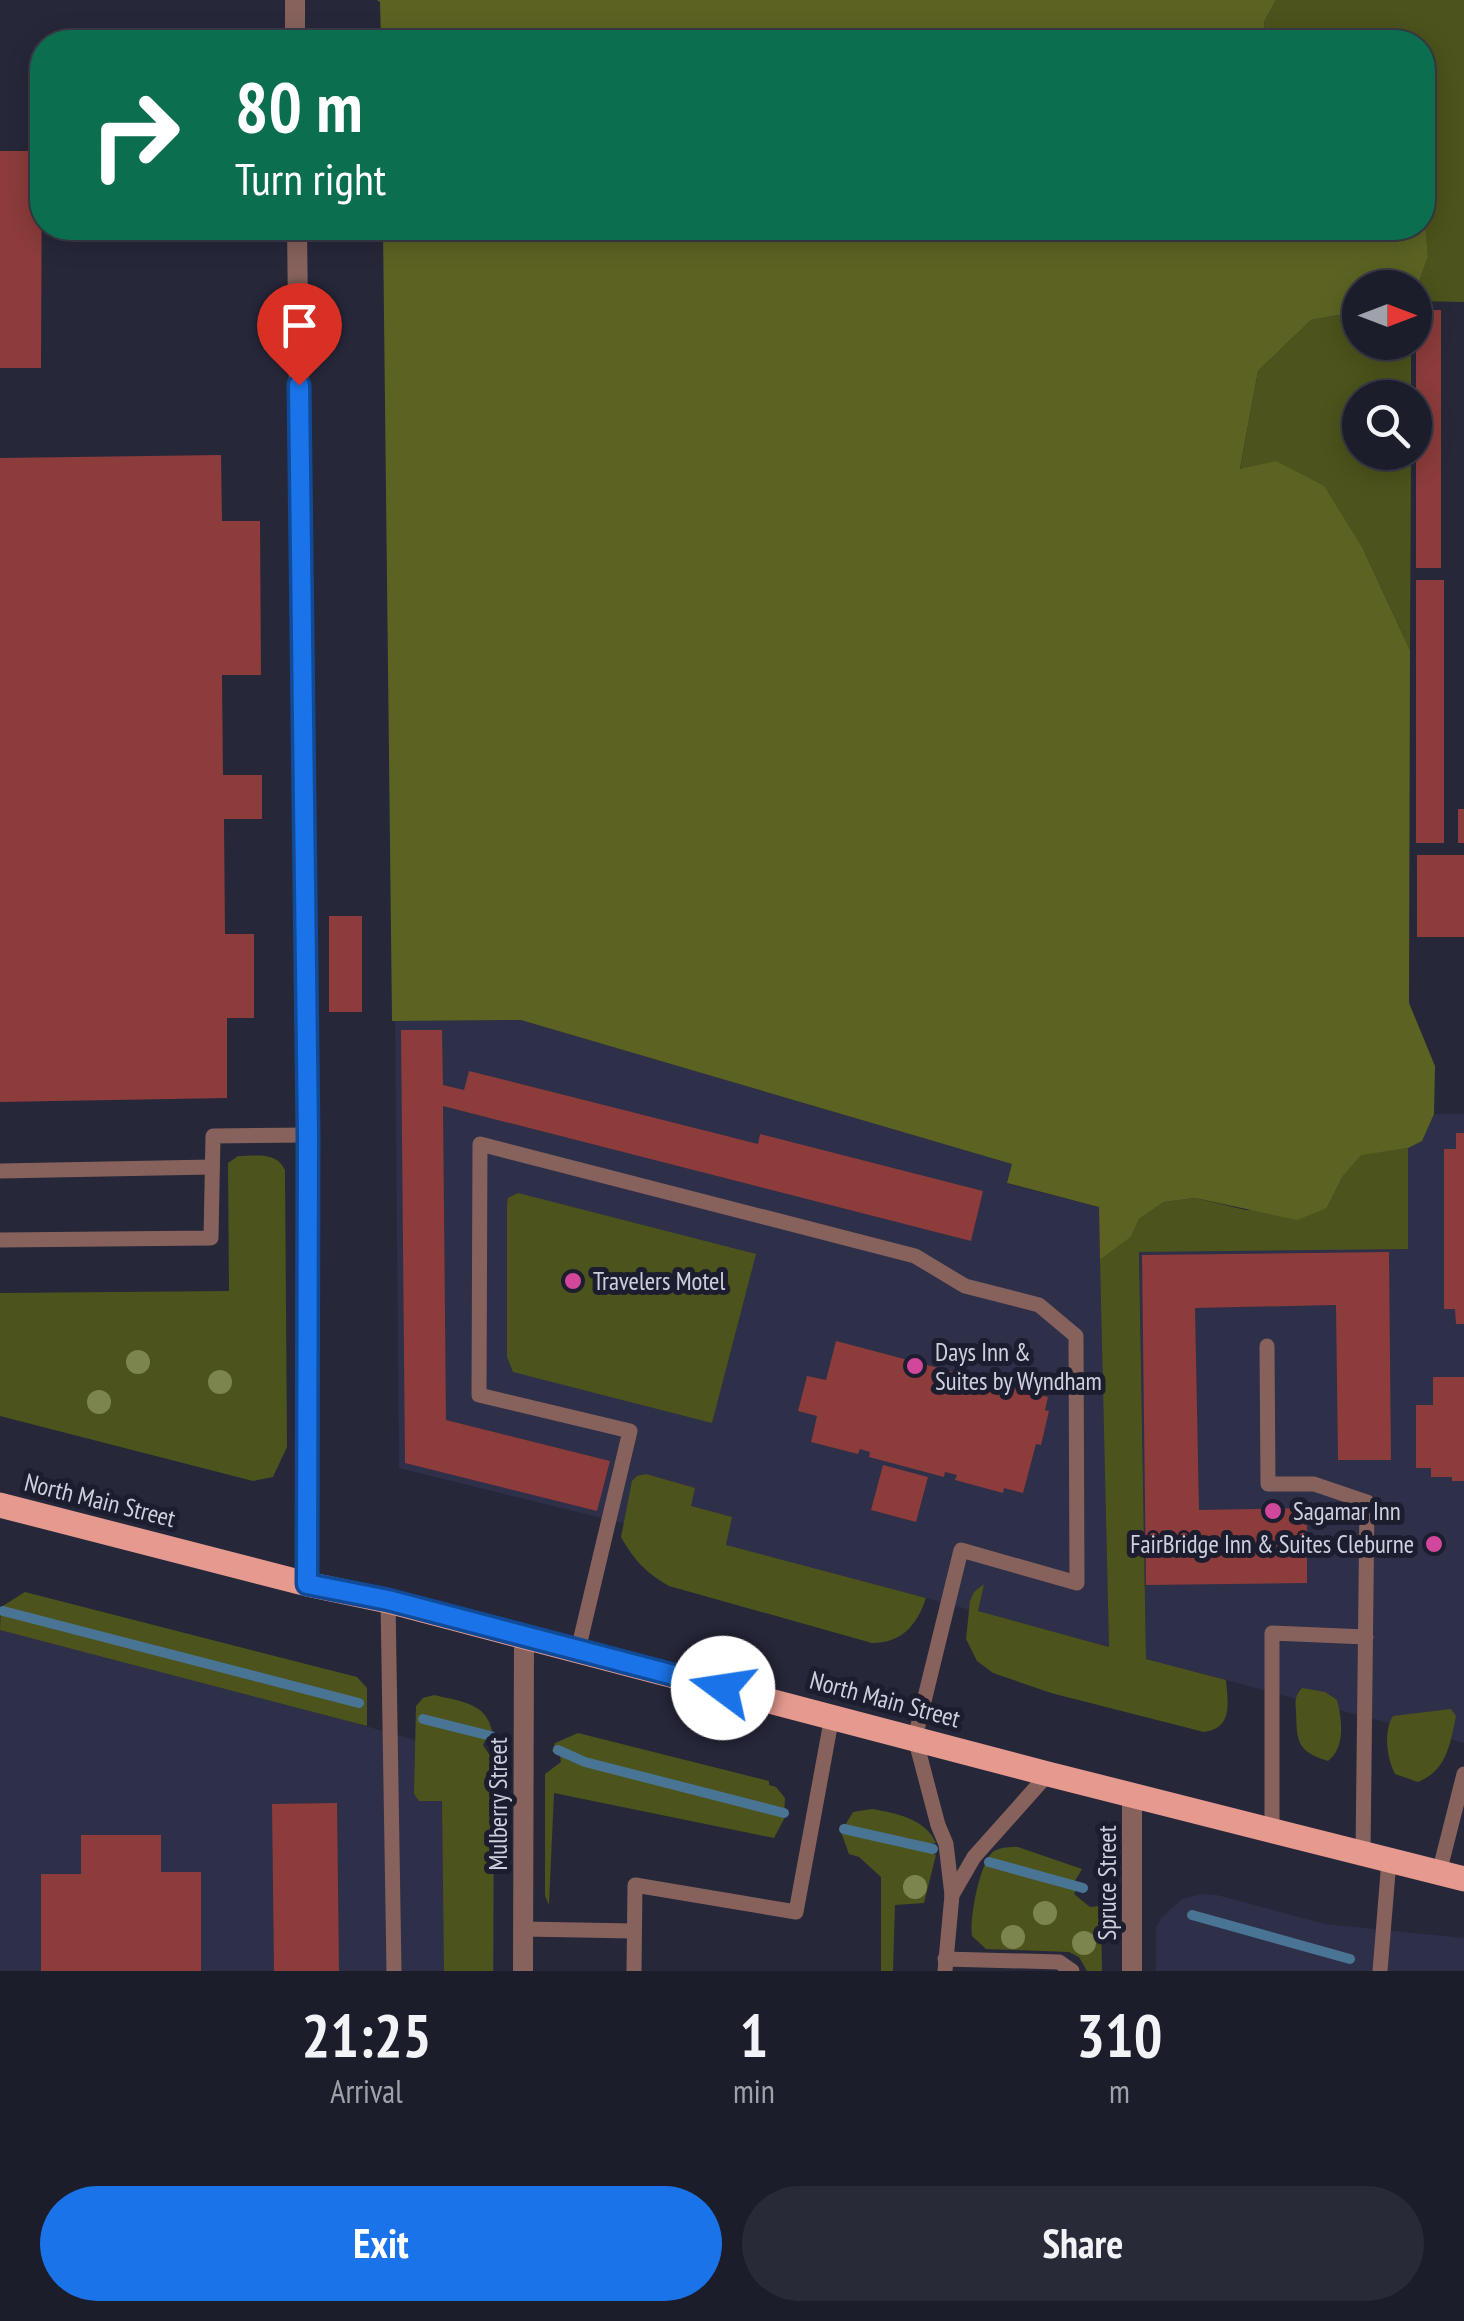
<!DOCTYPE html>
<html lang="en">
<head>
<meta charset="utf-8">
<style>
  body { margin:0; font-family:"PT Sans Narrow",sans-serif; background:#292a37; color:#f1f3f6; height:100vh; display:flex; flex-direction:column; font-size:38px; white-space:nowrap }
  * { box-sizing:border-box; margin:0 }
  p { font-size:32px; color:#a0a2a9 }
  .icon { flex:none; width:55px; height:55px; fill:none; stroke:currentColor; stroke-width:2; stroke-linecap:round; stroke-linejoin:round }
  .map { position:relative; height:1971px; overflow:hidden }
  .sheet { display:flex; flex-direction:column; background:#1c1d2b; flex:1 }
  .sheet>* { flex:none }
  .banner { position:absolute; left:30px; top:30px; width:1405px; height:210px; border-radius:40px; box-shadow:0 5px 25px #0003,0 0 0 2px #3a3b47; background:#0b6e4f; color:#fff; overflow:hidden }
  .needle { width:65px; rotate:90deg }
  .tools { position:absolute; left:1342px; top:270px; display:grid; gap:20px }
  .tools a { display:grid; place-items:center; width:90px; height:90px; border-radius:50%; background:#1c1d2b; box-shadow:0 5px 25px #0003,0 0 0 2px #3a3b47; font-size:50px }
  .pin { position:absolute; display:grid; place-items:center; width:85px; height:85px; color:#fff; margin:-102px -42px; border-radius:50% 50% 50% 0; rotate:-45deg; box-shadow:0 0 10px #0007 }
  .pin .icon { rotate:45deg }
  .me { position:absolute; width:110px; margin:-55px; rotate:284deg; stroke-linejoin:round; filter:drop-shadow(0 0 8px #0008) }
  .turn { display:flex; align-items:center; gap:35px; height:210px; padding:0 40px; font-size:45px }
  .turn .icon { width:130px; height:130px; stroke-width:2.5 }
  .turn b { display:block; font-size:70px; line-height:85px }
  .eta { display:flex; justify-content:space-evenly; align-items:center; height:170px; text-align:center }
  .eta b { font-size:60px; font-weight:700; line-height:70px }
  .button { display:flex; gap:20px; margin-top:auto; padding:20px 40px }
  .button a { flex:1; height:115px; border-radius:60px; background:#1a73e8; color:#fff; font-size:40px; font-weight:700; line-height:115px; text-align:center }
  .button a+a { background:#292a37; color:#f1f3f6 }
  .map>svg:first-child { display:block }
  .built { fill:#2e2f48 }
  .green { fill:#4d531c }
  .forest { fill:#5c6322 }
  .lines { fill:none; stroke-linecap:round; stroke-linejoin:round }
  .stream { stroke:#497494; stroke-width:10 }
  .building { fill:#8c3c3a }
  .service { stroke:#87625c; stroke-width:15 }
  .minor { stroke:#87625c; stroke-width:20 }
  .primary { stroke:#e69a8f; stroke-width:25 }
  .tree { fill:#7d854e }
  .route-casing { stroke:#114b97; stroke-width:25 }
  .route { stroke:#1a73e8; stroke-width:18 }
  .hotel-dot { fill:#d1479c; stroke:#1c1d2f; stroke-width:4 }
  .labels { text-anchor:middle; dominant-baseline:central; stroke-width:10; stroke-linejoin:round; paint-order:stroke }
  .poi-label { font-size:25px; fill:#cfd0dd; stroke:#1c1d2f; text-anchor:start }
  .street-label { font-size:25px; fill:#cfd0dd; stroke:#1c1d2f }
</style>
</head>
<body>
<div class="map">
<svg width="1464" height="1971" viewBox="0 0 1464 1971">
  <rect width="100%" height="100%" fill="#262739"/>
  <g class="built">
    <path d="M521,1020L1012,1164L1008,1184L1099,1207L1109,1647L926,1598L399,1468L395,1021Z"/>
    <path d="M1408,1114H1464V1743L1146,1659L1139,1251L1408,1248Z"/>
    <path d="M0,1630L255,1695L494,1762V1971H0Z"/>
    <path d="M1201,1894L1217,1895L1325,1924L1464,1938V1971H1156V1928L1161,1918L1182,1899Z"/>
  </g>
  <g class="green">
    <path d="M1276,0H1464V302L1415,301V292L1428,257L1422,200V42H1265L1264,22Z"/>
    <path d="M1360,311V342L1411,343V397L1360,398V452L1411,453L1410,650L1363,549L1240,470L1258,371L1311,320Z"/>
    <path d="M1408,1148V1249L1139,1252L1146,1659L1226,1680C1228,1704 1233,1728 1204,1732L1051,1693L993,1673L977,1661L966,1639L970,1601L974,1592L984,1584L978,1611L1109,1647L1100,1260L1131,1237L1139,1219L1164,1202L1195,1198L1246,1210L1327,1208L1343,1176L1361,1154Z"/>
    <path d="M238,1156C255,1156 277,1151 285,1170L287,1447L273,1477L253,1481L0,1416V1293L229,1291L228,1163Z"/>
    <path d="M518,1193L756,1254L712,1423L513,1372L507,1357V1204L508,1198Z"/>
    <path d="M646,1474L695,1488L691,1506L732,1517L726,1545L926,1598C917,1625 902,1643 872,1643L669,1586C646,1573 634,1560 621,1537L632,1481L637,1476Z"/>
    <path d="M25,1592L357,1677L367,1688V1726L0,1630L1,1607Z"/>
    <path d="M1302,1688L1325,1692L1337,1700C1342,1720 1346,1747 1328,1761C1296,1751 1297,1741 1296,1711C1295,1700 1295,1696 1302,1688Z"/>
    <path d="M434,1695C463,1702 491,1703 493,1739L487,1737L483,1745L494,1762L493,1971H444L442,1801H419L414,1794L416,1706L423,1698Z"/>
    <path d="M1451,1709L1456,1716C1450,1745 1447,1770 1418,1782L1395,1774C1387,1759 1383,1732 1393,1716Z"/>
    <path d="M578,1733L769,1781V1785L776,1787L785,1798L784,1819L774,1838L554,1793L549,1905L545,1896V1774L561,1762L559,1750L556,1749L557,1755L552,1751L555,1743Z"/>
    <path d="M872,1809C896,1813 926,1819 936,1843L925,1845L924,1850L936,1855L924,1903L895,1905L893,1971H881V1877L859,1857L849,1854L841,1832L853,1812Z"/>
    <path d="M1018,1847L1082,1869L1075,1881L1078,1886L1074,1894L1090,1907L1101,1906L1102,1971H1087L1079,1957L1069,1952L986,1949L972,1936C969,1920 980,1860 994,1851C1001,1847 1010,1847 1018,1847Z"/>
  </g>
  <g class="forest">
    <path d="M377,0H1276L1264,22L1265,42H381L380,2Z"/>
    <path d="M1423,200L1428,257L1415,292V288H1360V311L1311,320L1258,371L1240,469L1276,461L1324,486L1363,549L1410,650L1409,1003L1435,1066L1434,1114L1422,1141L1408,1148L1361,1155L1343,1176L1327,1208L1297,1220L1195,1198L1164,1202L1139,1219L1131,1237L1100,1260L1099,1207L1007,1183L1012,1164L521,1020L392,1021L383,228H1422Z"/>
  </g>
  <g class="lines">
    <g class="stream">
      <path d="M3,1611L359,1703"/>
      <path d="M423,1719L491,1736"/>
      <path d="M558,1750L585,1762L784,1813"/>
      <path d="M844,1829L933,1849"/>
      <path d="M989,1862L1083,1888"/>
      <path d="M1192,1915L1350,1959"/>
    </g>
  </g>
  <g class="building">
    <path d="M0,151H42L41,368H0Z"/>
    <rect x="1416" y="310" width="25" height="258"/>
    <path d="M221,455L222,521H260L261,675H222L223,775H262V819H224L225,934H254V1018H227V1098L0,1102V458Z"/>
    <rect x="1416" y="580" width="28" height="263"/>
    <rect x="1458" y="809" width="6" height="34"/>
    <rect x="1417" y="855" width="47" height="82"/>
    <rect x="329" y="916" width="33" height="96"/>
    <path d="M401,1030H442L443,1085L464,1090L469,1071L758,1144L760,1134L983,1191L971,1241L443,1106L446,1420L610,1461L597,1511L405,1463Z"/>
    <path d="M1456,1133H1464V1324H1456L1455,1309H1444V1149H1456Z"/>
    <path d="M1389,1252L1391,1460H1338L1336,1305L1195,1308L1199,1510L1307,1508V1583L1146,1585L1142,1255Z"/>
    <path d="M836,1341L1048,1397L1045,1410L1049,1411L1041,1445L1036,1444L1023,1493L1004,1488L1003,1493L955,1480L957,1475L945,1472L944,1477L869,1457L870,1452L860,1449L858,1454L811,1442L817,1416L798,1411L807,1376L826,1380Z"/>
    <path d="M1433,1377H1464V1481H1452V1477H1431V1468H1416V1405H1433Z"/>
    <path d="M883,1465L928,1477L916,1522L871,1510Z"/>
    <path d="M337,1803L339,1971H274L272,1804Z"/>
    <path d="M81,1835H161V1872H201V1971H41V1874H81Z"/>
  </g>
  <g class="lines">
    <g class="service">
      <path d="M0,1171L212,1167"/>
      <path d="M0,1240L211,1238L213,1136L308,1135"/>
      <path d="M1267,1346L1268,1484H1314L1367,1502L1363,1854"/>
      <path d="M388,1601L394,1971"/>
      <path d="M578,1650L630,1431L479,1395L480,1144L915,1256L965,1286L1039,1305L1076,1336L1077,1583L961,1550L915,1738L938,1825L946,1844L952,1895"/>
      <path d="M1272,1831V1633L1366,1637"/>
      <path d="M1439,1873L1464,1774"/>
      <path d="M523,1929L634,1931"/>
      <path d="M945,1959L1059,1962L1072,1971"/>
      <path d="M634,1971L635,1885L796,1912L832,1716"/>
      <path d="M945,1971L952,1895L974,1857L1048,1774"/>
      <path d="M1380,1971L1389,1860"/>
    </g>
    <g class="minor">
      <path d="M295,0V42"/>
      <path d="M297,228L308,1135L307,1584"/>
      <path d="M1132,1795V1971"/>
      <path d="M523,1971L524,1637"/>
    </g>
    <path class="primary" d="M0,1505L307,1584L388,1601L1048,1774L1464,1879"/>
  </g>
  <g class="tree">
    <circle cx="138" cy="1362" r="12"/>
    <circle cx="220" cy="1382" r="12"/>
    <circle cx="99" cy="1402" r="12"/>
    <circle cx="915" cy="1887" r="12"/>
    <circle cx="1045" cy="1913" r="12"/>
    <circle cx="1013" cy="1937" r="12"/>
    <circle cx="1084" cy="1943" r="12"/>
  </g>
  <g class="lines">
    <g class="route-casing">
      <path id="route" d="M299,385L308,1135L307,1584L388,1600L723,1688"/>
    </g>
    <use href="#route" class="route"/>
  </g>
  <g class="hotel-dot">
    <circle cx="573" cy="1281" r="10"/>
    <circle cx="915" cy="1366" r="10"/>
    <circle cx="1273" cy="1511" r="10"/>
    <circle cx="1434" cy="1544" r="10"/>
  </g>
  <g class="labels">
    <g class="poi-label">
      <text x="593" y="1281">Travelers Motel</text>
      <text x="935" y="1352">Days Inn &amp;<tspan x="935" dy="29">Suites by Wyndham</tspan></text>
      <text x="1293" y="1511">Sagamar Inn</text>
      <text x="1414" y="1544" text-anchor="end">FairBridge Inn &amp; Suites Cleburne</text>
    </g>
    <g class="street-label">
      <text transform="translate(100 1500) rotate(14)">North Main Street</text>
      <text transform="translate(885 1699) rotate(15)">North Main Street</text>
      <text transform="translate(498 1804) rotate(-90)">Mulberry Street</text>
      <text transform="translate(1107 1883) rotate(-90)">Spruce Street</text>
    </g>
  </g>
</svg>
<div class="tools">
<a><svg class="needle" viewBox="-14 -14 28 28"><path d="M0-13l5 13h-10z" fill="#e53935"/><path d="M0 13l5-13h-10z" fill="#a0a2a9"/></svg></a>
<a><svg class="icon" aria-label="search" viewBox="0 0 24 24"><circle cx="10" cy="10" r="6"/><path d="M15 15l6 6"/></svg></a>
</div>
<div class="pin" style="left:299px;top:385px;background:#d93025"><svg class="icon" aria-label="arrive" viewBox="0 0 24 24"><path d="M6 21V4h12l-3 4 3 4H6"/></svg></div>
<svg class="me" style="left:723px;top:1688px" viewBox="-20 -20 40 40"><circle r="19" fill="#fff"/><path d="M0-13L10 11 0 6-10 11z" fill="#1a73e8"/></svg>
<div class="banner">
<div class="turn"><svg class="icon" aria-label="right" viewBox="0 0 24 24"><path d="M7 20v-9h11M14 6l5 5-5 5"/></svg><div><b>80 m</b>Turn right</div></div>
</div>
</div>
<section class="sheet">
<div class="eta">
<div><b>21:25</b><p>Arrival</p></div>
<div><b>1</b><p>min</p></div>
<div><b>310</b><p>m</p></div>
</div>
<div class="button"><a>Exit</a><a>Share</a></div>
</section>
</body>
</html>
